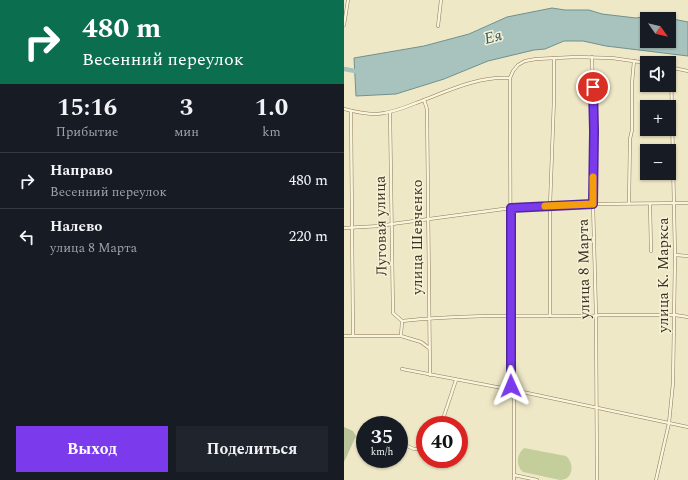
<!DOCTYPE html>
<html lang="ru">
<head>
<meta charset="utf-8">
<style>
  body { margin:0; font-family:Spectral,serif; background:#20242c; color:#f1f3f6; height:100vh; display:flex; flex-direction:column; font-size:15px; white-space:nowrap }
  * { box-sizing:border-box; margin:0 }
  p { font-size:13px; color:#9ea1a6 }
  .icon { flex:none; width:22px; height:22px; fill:none; stroke:currentColor; stroke-width:2; stroke-linecap:round; stroke-linejoin:round }
  .map { position:relative; flex:1; overflow:hidden }
  .side { display:flex; flex-direction:column; background:#171b24; width:344px }
  .side>* { flex:none }
  .top-card { background:#0b6e4f; color:#fff; overflow:hidden }
  .needle { width:26px; rotate:124deg }
  .buttons { position:absolute; left:296px; top:12px; display:grid; gap:8px }
  .buttons a { display:grid; place-items:center; width:36px; height:36px; border-radius:0px; background:#171b24; box-shadow:0 1px 3px #0004; font-size:20px }
  .speed { position:absolute; left:12px; top:416px; display:flex; gap:8px; font-size:20px; font-weight:700; text-align:center }
  .speed>* { display:grid; place-content:center; width:52px; height:52px; border-radius:50%; background:#171b24; box-shadow:0 1px 3px #0004; line-height:1 }
  .speed small { font-size:10px; font-weight:400 }
  .speed .limit { border:6px solid #d22; background:#fff; color:#111 }
  .pin { position:absolute; display:grid; place-items:center; width:34px; height:34px; color:#fff; margin:-17px; border:2px solid #fff; border-radius:50%; box-shadow:0 1px 4px #0007 }
  .me { position:absolute; width:44px; margin:-22px; rotate:359deg; stroke-linejoin:round; filter:drop-shadow(0 0 3px #0008) }
  .turn { display:flex; align-items:center; gap:14px; height:84px; padding:0 16px; font-size:18px }
  .turn .icon { width:52px; height:52px; stroke-width:2.5 }
  .turn b { display:block; font-size:28px; line-height:34px }
  .eta { display:flex; justify-content:space-evenly; align-items:center; height:68px; text-align:center }
  .eta b { font-size:24px; font-weight:700; line-height:28px }
  .cta { display:flex; gap:8px; margin-top:auto; padding:8px 16px }
  .cta a { flex:1; height:46px; border-radius:0px; background:#7c3aed; color:#fff; font-size:16px; font-weight:700; line-height:46px; text-align:center }
  .cta a+a { background:#20242c; color:#f1f3f6 }
  ul { padding:0; list-style:none }
  li { display:flex; align-items:center; gap:12px; height:56px; padding:0 16px; border-top:1px solid #363941 }
  li div { flex:1 }
  li b { display:block; font-size:15px }
  li em { font-style:normal }
  main { display:flex; flex:1; min-height:0 }
  .map>svg:first-child { display:block }
  .green { fill:#c3ce9b }
  .cemetery { fill:#bac399 }
  .water { fill:#a8c3be; stroke:#6f928d; fill-rule:evenodd }
  .lines { fill:none; stroke-linecap:round; stroke-linejoin:round }
  .river { stroke:#a8c3be; stroke-width:4.5 }
  .minor-casing { stroke:#8c7a5c; stroke-width:3.5 }
  .minor { stroke:#faf4db; stroke-width:2.5 }
  .route-casing { stroke:#51269a; stroke-width:10 }
  .route { stroke:#7c3aed; stroke-width:7 }
  .slow { stroke:#f59e0b; stroke-width:7 }
  .labels { text-anchor:middle; dominant-baseline:central; stroke-width:3; stroke-linejoin:round; paint-order:stroke }
  .street-label { font-size:15px; fill:#3c3020; stroke:#f6f1d7 }
  .water-label { font-size:16px; font-style:italic; fill:#2f5a5c; stroke:#f6f1d7 }
</style>
</head>
<body>
<main>
<section class="side">
<div class="top-card">
<div class="turn"><svg class="icon" aria-label="right" viewBox="0 0 24 24"><path d="M7 20v-9h11M14 6l5 5-5 5"/></svg><div><b>480 m</b>Весенний переулок</div></div>
</div>
<div class="eta">
<div><b>15:16</b><p>Прибытие</p></div>
<div><b>3</b><p>мин</p></div>
<div><b>1.0</b><p>km</p></div>
</div>
<ul>
<li><svg class="icon" aria-label="right" viewBox="0 0 24 24"><path d="M7 20v-9h11M14 6l5 5-5 5"/></svg><div><b>Направо</b><p>Весенний переулок</p></div><em>480 m</em></li>
<li><svg class="icon" aria-label="left" viewBox="0 0 24 24"><path d="M17 20v-9H6M10 6l-5 5 5 5"/></svg><div><b>Налево</b><p>улица 8 Марта</p></div><em>220 m</em></li>
</ul>
<div class="cta"><a>Выход</a><a>Поделиться</a></div>
</section>
<div class="map">
<svg width="344" height="480" viewBox="0 0 344 480">
  <rect width="100%" height="100%" fill="#efe8c7"/>
  <path class="green" d="M180,448L222,456C231,464 229,480 216,480L179,472C171,465 173,454 180,448Z"/>
  <path class="cemetery" d="M0,427L9,431L12,436L0,462Z"/>
  <path class="water" d="M208,8L221,10H245L258,14L292,18L299,17L324,18L344,22V56L262,46L239,41H220L201,49L190,50L144,61L100,79L52,94L12,96L10,58L80,46L125,34L163,17ZM303,19H325V41H303Z"/>
  <g class="lines">
    <path class="river" d="M0,69L11,71H16"/>
    <g class="minor-casing">
      <g id="minor">
        <path d="M0,25L4,0"/>
        <path d="M94,26L97,0"/>
        <path d="M248,57L250,131L249,204L252,315L253,480"/>
        <path d="M325,67L344,71"/>
        <path d="M166,78L167,384L170,400V480"/>
        <path d="M80,100L83,109L86,375"/>
        <path d="M0,109C11,112 22,114 33,114C47,113 60,108 72,103C102,92 133,76 166,78L169,71L174,65L181,61L192,59L232,57L268,58L303,63"/>
        <path d="M7,111L9,336"/>
        <path d="M46,112L49,313L58,321L57,336"/>
        <path d="M285,203L286,139L288,130V83L290,61"/>
        <path d="M306,204L307,251"/>
        <path d="M0,228L36,226L48,224L167,208L249,204L344,203"/>
        <path d="M331,255L344,256"/>
        <path d="M206,316V206L210,99V58"/>
        <path d="M58,321C120,314 184,316 247,316L258,315H331L344,317"/>
        <path d="M0,336H57L77,342L85,348"/>
        <path d="M58,369L169,390L344,427"/>
        <path d="M97,425L112,380"/>
        <path d="M55,447L63,446L70,449L81,448"/>
        <path d="M170,475L193,480"/>
        <path d="M312,480L325,423L329,383L331,255L327,68"/>
      </g>
    </g>
    <use href="#minor" class="minor"/>
  </g>
  <g class="lines">
    <g class="route-casing">
      <path id="route" d="M167,386V208L249,204L250,131L249,87"/>
    </g>
    <use href="#route" class="route"/>
    <path class="slow" d="M201,206L249,204V177"/>
  </g>
  <g class="labels">
    <g class="street-label">
      <text transform="translate(37 226) rotate(-91)">Луговая улица</text>
      <text transform="translate(73 237) rotate(-90)">улица Шевченко</text>
      <text transform="translate(240 269) rotate(-91)">улица 8 Марта</text>
      <text transform="translate(319 275) rotate(-90)">улица К. Маркса</text>
    </g>
    <g class="water-label">
      <text transform="translate(149 37) rotate(-15)">Ея</text>
    </g>
  </g>
</svg>
<div class="buttons">
<a><svg class="needle" viewBox="-14 -14 28 28"><path d="M0-13l5 13h-10z" fill="#e53935"/><path d="M0 13l5-13h-10z" fill="#9ea1a6"/></svg></a>
<a><svg class="icon" aria-label="sound" viewBox="0 0 24 24"><path d="M4 9h4l5-4v14l-5-4H4zM17 9q2 3 0 6"/></svg></a>
<a>+</a>
<a>−</a>
</div>
<div class="speed"><div>35<small>km/h</small></div><div class="limit">40</div></div>
<div class="pin" style="left:249px;top:87px;background:#d93025"><svg class="icon" aria-label="arrive" viewBox="0 0 24 24"><path d="M6 21V4h12l-3 4 3 4H6"/></svg></div>
<svg class="me" style="left:167px;top:386px" viewBox="-20 -20 40 40"><path d="M0-17L14 15 0 8-14 15z" fill="#7c3aed" stroke="#fff" stroke-width="4"/></svg>
</div>
</main>
</body>
</html>
